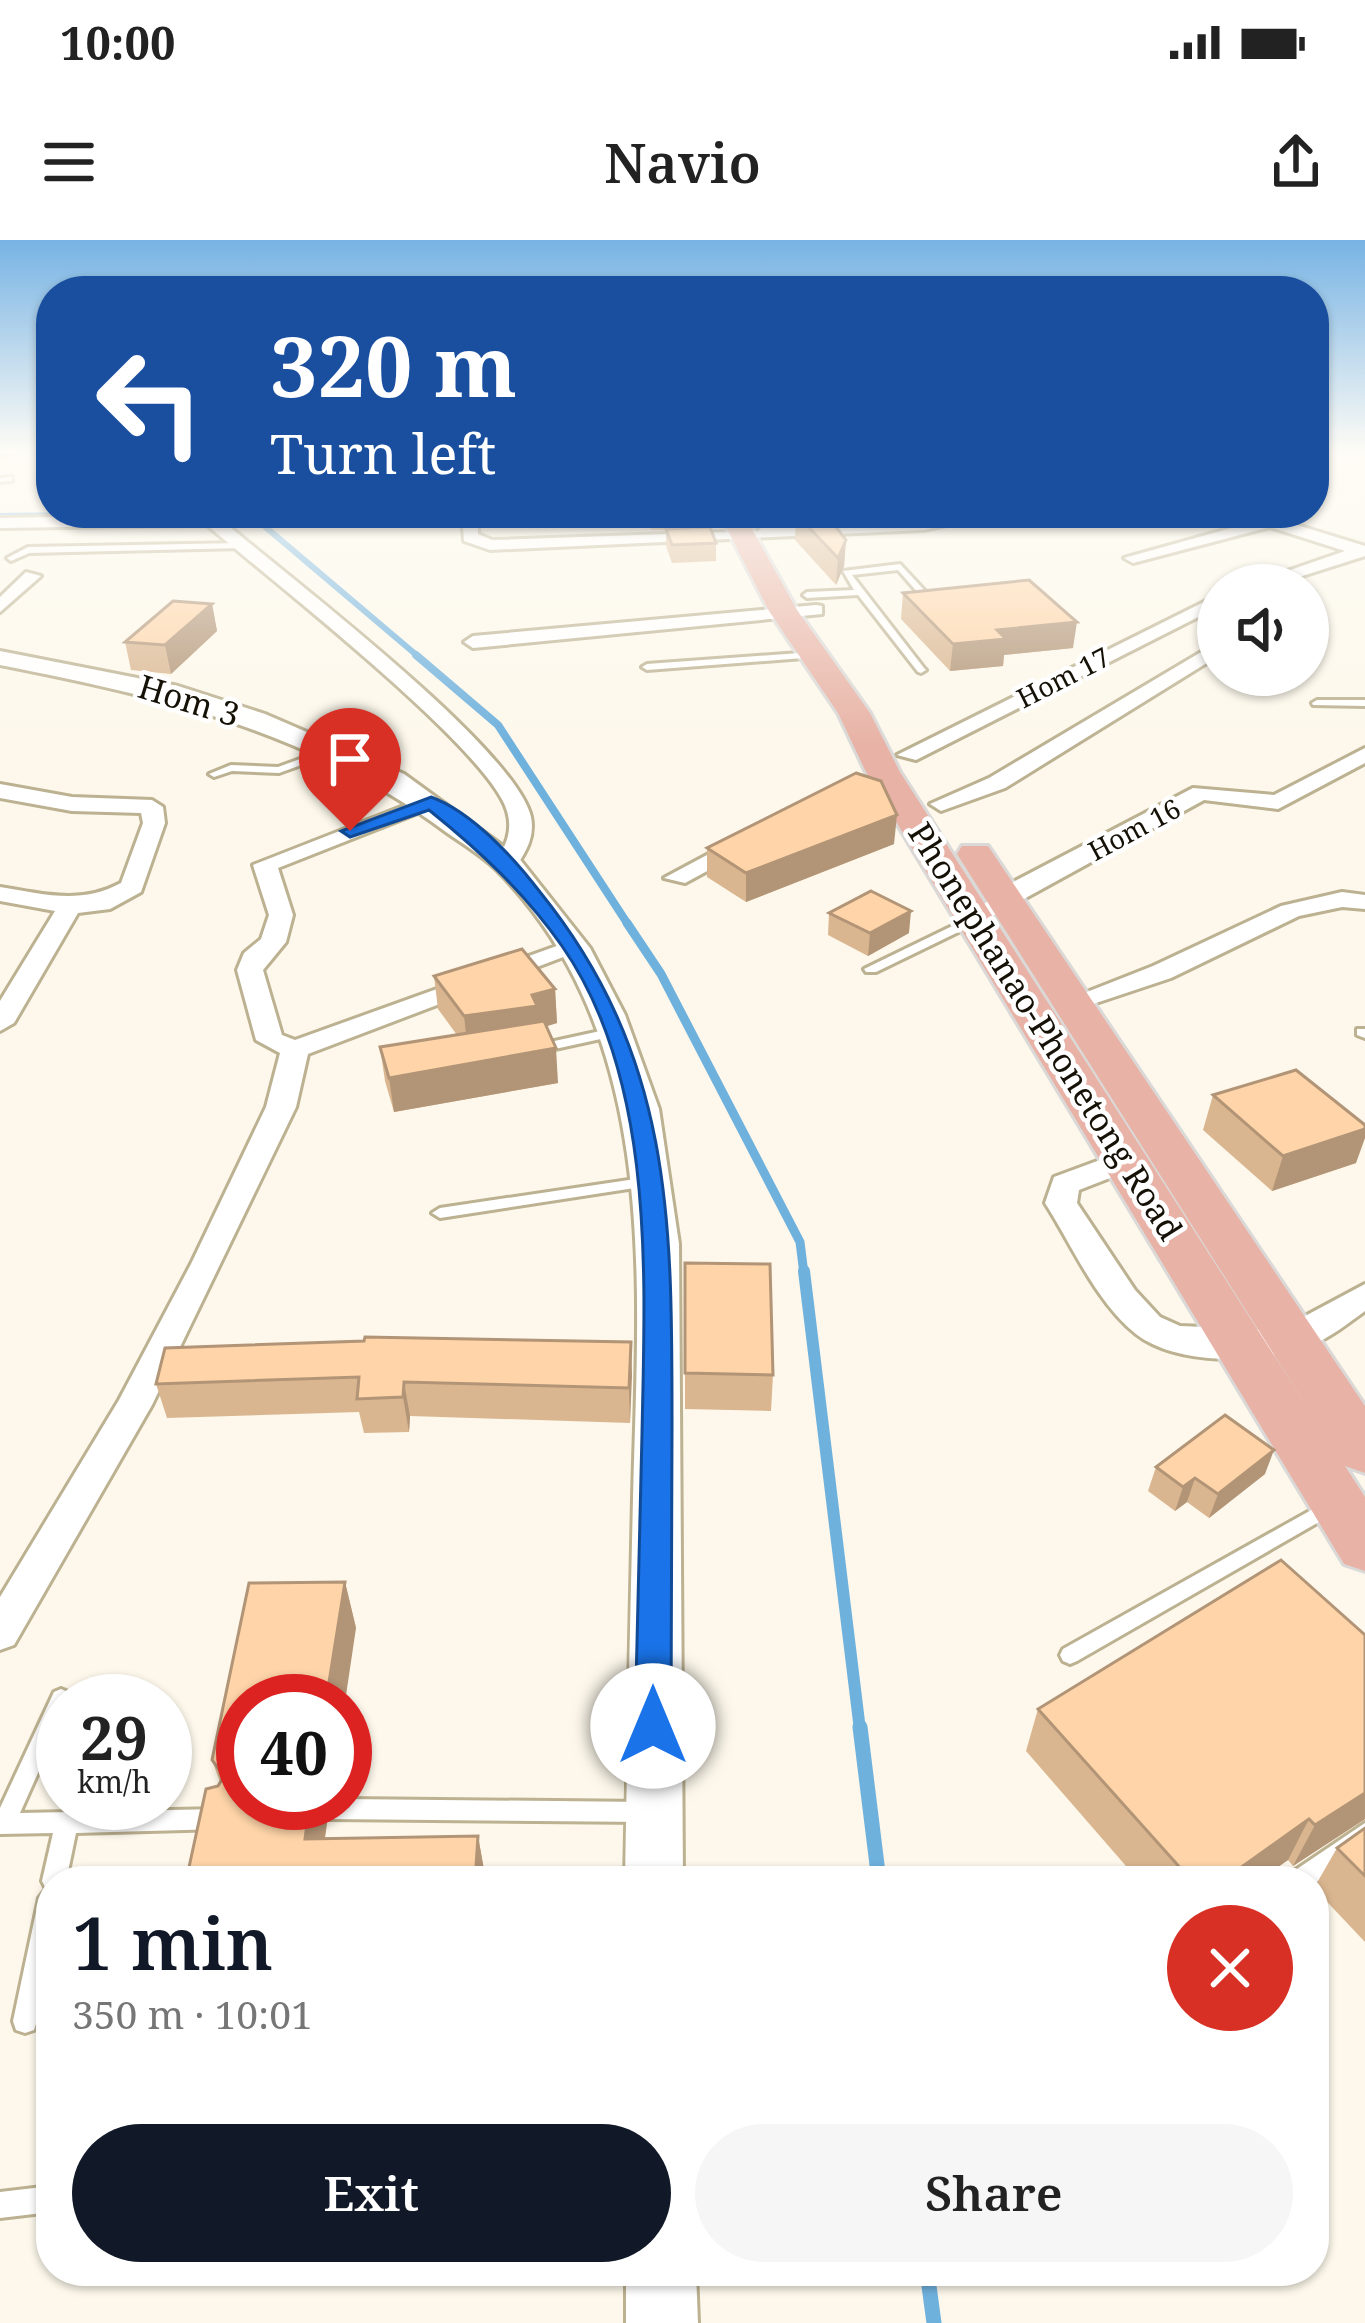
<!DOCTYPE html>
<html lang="en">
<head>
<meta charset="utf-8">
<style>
  body { margin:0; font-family:"Noto Serif",serif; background:#f6f6f6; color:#222; height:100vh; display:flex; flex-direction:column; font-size:45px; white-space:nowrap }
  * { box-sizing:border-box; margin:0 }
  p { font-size:39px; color:#767676 }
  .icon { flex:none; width:66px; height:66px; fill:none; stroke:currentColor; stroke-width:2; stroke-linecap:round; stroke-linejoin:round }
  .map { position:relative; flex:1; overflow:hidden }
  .drawer { position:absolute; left:36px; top:1626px; width:1293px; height:420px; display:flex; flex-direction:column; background:#fff; border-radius:48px; box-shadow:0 3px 9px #0004 }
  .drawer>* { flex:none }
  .hud { position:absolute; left:36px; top:36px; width:1293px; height:252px; border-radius:48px; box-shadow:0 3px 9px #0004; background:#1a4fa0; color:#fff; overflow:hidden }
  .buttons { position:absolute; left:1197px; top:324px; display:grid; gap:24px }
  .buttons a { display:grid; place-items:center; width:132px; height:132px; border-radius:50%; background:#fff; box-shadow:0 3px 9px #0004; font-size:60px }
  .speed { position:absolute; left:36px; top:1434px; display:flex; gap:24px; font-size:60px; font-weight:700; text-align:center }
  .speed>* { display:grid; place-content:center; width:156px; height:156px; border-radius:50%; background:#fff; box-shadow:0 3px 9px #0004; line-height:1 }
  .speed small { font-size:30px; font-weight:400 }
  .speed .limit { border:18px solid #d22; background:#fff; color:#111 }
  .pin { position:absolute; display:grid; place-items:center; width:102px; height:102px; color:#fff; margin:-123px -51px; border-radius:50% 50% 50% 0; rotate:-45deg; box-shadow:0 0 12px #0007 }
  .pin .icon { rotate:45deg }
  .me { position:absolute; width:132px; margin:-66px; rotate:0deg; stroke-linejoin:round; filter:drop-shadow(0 0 9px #0008) }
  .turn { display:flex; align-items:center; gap:42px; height:252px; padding:0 36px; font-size:54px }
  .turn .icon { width:156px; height:156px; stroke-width:2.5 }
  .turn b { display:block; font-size:84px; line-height:102px }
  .round { display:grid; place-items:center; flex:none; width:126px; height:126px; border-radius:63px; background:#f6f6f6 }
  .headline { display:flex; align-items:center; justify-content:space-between; height:204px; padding:0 36px }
  h1 { font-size:72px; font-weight:600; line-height:90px; color:#111827 }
  .primary-button { display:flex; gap:24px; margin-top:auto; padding:24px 36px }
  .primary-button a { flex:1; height:138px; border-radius:72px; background:#111827; color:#fff; font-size:48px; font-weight:600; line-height:138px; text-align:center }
  .primary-button a+a { background:#f6f6f6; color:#222 }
  .status { display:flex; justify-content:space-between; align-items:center; height:84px; padding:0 60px; background:#fff; direction:ltr }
  .status svg { height:33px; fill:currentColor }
  header { display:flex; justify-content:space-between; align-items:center; height:156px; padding:0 36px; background:#fff; font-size:54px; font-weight:600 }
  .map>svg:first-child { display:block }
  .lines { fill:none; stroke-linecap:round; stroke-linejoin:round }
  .stream-far4 { stroke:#6fb1dd; stroke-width:6 }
  .stream-far3 { stroke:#6fb1dd; stroke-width:8 }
  .stream-far2 { stroke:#6fb1dd; stroke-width:9 }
  .stream-far1 { stroke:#6fb1dd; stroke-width:12 }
  .stream { stroke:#6fb1dd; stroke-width:15 }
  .service-casing { stroke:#bcb191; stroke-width:6 }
  .minor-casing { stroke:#bcb191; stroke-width:6 }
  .tertiary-casing { stroke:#bcb191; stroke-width:6 }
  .primary-casing { stroke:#dad9d7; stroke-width:6 }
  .service { fill:#fff; fill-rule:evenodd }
  .minor { fill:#fff; fill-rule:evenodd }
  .tertiary { fill:#fff; fill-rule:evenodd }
  .primary { fill:#e8b3a6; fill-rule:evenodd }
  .wall { fill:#dab690 }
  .shaded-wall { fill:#b29476 }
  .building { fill:#fed4a8; stroke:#b29476; stroke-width:3 }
  .route { fill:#1a73e8; stroke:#114b97; stroke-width:3 }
  .labels { text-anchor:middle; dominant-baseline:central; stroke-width:9; stroke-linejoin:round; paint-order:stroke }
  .far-street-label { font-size:27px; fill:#151106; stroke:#fff }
  .street-label { font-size:33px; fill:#151106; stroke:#fff }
</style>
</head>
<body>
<div class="status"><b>10:00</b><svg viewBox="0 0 49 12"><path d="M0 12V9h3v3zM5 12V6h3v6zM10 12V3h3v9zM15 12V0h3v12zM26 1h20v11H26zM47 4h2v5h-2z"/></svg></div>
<header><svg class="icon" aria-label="menu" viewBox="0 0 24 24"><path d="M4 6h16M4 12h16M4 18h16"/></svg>Navio<svg class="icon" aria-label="share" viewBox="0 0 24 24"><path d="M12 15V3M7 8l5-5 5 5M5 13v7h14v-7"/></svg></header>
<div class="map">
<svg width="1365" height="2083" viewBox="0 0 1365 2083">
  <rect width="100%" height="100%" fill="#fdf8eb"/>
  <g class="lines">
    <g class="stream-far4">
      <path d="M249,273L420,418"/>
      <path d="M0,276L207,273"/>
    </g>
    <path class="stream-far3" d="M416,415L498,485L629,686"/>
    <path class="stream-far2" d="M627,683L661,734L800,1002L804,1034"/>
    <path class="stream-far1" d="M804,1031L860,1490"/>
    <g class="stream">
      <path d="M860,1487L879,1641"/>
      <path d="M927,2031L934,2083"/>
    </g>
    <g class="service-casing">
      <g id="service">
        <path d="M0,212H14L0,216Z"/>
        <path d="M12,237V241L0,242V238Z"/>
        <path d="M240,303L243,308L29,313L11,321L7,318L28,307Z"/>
        <path d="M900,324L939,366V370H933L898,330L852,335L924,428L926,430L921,433L918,432L858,355L807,358L803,355L807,352L854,350L843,331Z"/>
        <path d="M813,412L818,415L816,417L647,430L642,427L647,424Z"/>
        <path d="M1317,460H1365V466L1313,465L1312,463Z"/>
        <path d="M325,510L330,513L329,515L279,533L232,531L214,537L209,534L231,525L278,527Z"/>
        <path d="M977,674L981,675V681L876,732H866L864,729Z"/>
        <path d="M614,788L619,789V795L532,814L525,810L527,807Z"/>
        <path d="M1357,789H1365V798L1357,795Z"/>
        <path d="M649,937L657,942L654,945L440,978L432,973L440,968Z"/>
        <path d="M1331,1259L1338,1261L1340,1266L1338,1271L1077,1421L1070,1424L1063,1421L1060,1415L1063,1409Z"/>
        <path d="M61,1449L68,1452L72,1458L70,1461H63V1477L20,1573L221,1569L229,1572L232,1579L229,1586L221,1589L76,1593L66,1641H51V1715L37,1781L34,1790L25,1793L16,1790L13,1781L39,1658L46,1649L42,1641L53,1593L0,1594V1568L54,1452Z"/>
        <path d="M345,1559L646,1562L654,1565L657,1572L654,1579L646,1582L329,1579L321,1576L318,1569L321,1563H345Z"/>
        <path d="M1365,1583V1607L1314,1644V1641H1287L1291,1633Z"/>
        <path d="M51,1946V1972L0,1978V1952Z"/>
      </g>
    </g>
    <g class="minor-casing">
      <g id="minor">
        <path d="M259,273L224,282C287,336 515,508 531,577C535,597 526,612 515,628L495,623C506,606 513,591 507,571C489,509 267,337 207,285L0,288V278Z"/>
        <path d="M462,273H478V294L492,300L758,291L765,284L1000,273L924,290L490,310L464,301Z"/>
        <path d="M1271,277L1365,306V316L1274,345H1247L1345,311L1270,287L1133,323L1124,318Z"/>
        <path d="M26,332L41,336L0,372V357Z"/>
        <path d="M1218,355V367L916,520L897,515Z"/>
        <path d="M816,365L822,366V374L473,408L464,402L473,396Z"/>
        <path d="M1218,402V416L1005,548L941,571L930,564L989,538Z"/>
        <path d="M1365,508V523L1278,569L1204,560L980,683L968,676L1015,641L1193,548L1274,555Z"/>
        <path d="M0,544L72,557L152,560L163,567L165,583L141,652L110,669L78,673L14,783L0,791V761L55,671L0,661V647C44,654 80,665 121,643L143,583L141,573L72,571L0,558Z"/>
        <path d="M424,558L443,563L278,628L293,675L286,702L263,730L282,795L295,800L565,703H583L587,708L308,814L296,867L152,1165L14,1405L0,1410V1357L119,1160L191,1024L266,867L280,813L256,800L237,730L244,713L261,699L269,675L253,625Z"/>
        <path d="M735,600L755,605L685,643L664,638Z"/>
        <path d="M1342,652L1365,655V669L1342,667L1299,676L1171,738L1072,771L1059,763L1153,726L1281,666Z"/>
        <path d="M1127,910L1138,913L1142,920L1138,927L1079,950L1077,963L1135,1050L1160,1077L1180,1086L1279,1090L1365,1044V1071C1347,1084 1330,1098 1309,1106C1263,1124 1177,1126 1136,1094C1096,1062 1072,1005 1045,963L1054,937Z"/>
      </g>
    </g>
    <g class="tertiary-casing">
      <g id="tertiary">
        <path d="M0,411L178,446L265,474L404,534L518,617L590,708L625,775L659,869L679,1004L683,1641H625C627,1514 630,1387 633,1259C638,1045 662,797 497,630C483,616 463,604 446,592C311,491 162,457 0,425Z"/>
        <path d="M626,2031H696L698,2083H626Z"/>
      </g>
    </g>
    <g class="primary-casing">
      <path id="primary" d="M719,273H743L797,370L870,473L900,532L1311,1173L957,614L962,606H988L1365,1166V1233L1345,1226L1365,1257V1331L1344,1324L866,532L838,473L769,371Z"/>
    </g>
    <use href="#service" class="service"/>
    <use href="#minor" class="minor"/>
    <use href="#tertiary" class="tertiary"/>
    <use href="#primary" class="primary"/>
  </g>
  <g class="wall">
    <path d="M643,273H707V287L716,303V321L672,323L666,306V290H651Z"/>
    <path d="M770,273H810L846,300L844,326L836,345L795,300L796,278L776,279Z"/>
    <path d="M903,353L1073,408L1004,415L1003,426L950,431L901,379Z"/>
    <path d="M212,364L217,391L171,434L131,430L125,402Z"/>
    <path d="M894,604L746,662L707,637V608Z"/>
    <path d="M829,673L909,693L868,716L828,695Z"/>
    <path d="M434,736L555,749L557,783L546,786L558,843L394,872L385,841L380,807L457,795L438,769Z"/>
    <path d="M1213,855L1356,923L1272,951L1203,890Z"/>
    <path d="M685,1023L773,1135L771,1171L685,1169Z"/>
    <path d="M631,1102L630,1183L410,1176L409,1192L364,1193L359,1172L167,1178L156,1144Z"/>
    <path d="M1156,1227L1265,1234L1209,1278L1187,1262L1175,1271L1148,1251Z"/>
    <path d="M345,1342L356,1388L243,1563H321L327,1583L325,1599L478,1596L486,1641H186L220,1542L212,1520Z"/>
    <path d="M1038,1469L1365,1579L1293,1626L1288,1620L1258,1641H1139L1026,1511Z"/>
    <path d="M1365,1588V1702L1314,1648L1337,1608Z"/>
  </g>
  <g class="shaded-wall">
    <path d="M846,300L844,326L836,345L838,318Z"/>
    <path d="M212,364L217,391L171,434L165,405Z"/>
    <path d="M1077,382L1073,408L1004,415L1003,426L950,431L953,404L997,390Z"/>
    <path d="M897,575L894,604L746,662V633Z"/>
    <path d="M911,671L909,693L868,716L870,693Z"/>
    <path d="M555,749L557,783L468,811L464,776Z"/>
    <path d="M556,808L558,843L394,872L389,838Z"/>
    <path d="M1365,889V898L1356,923L1272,951L1283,916Z"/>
    <path d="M631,1102L632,1136L630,1183L629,1148Z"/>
    <path d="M404,1142L410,1176L409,1192L403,1157Z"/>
    <path d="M1274,1210L1265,1234L1209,1278L1218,1254Z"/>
    <path d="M1195,1238L1187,1262L1175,1271L1183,1247Z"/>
    <path d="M345,1342L356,1388L345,1462L326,1461Z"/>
    <path d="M1365,1553V1579L1293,1626L1315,1585Z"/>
    <path d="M310,1563H321L327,1583L318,1641L305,1599Z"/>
    <path d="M1309,1579L1288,1620L1258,1641H1222Z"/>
    <path d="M478,1596L486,1641H475Z"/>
  </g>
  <g class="building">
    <path d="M826,274L846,300L838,318L797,275Z"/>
    <path d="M710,287L716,303L672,305L666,289Z"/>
    <path d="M1029,340L1077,382L997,390L1006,399L953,404L903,353Z"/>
    <path d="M173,361L212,364L165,405L125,402Z"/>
    <path d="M856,533L881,541L897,575L746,633L707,608Z"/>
    <path d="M871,651L911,671L870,693L829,673Z"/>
    <path d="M522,709L555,749L532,755L537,766L464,776L434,736Z"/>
    <path d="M544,781L556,808L389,838L380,807Z"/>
    <path d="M1296,830L1365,885V889L1283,916L1213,855Z"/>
    <path d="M685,1023L770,1024L773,1135L685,1133Z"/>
    <path d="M365,1097L631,1102L629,1148L404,1142L403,1157L357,1159L359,1137L156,1144L165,1108L364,1101Z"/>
    <path d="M1225,1175L1274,1210L1218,1254L1195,1238L1183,1247L1156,1227Z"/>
    <path d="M1281,1320L1365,1395V1553L1315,1585L1309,1579L1222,1641H1192L1038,1469Z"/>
    <path d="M345,1342L326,1461H243V1563H310L305,1599L478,1596L475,1641H186L206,1549L218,1546L224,1536L212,1520L249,1343Z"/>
    <path d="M1365,1588V1636L1337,1608Z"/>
  </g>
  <linearGradient id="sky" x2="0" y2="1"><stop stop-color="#77b3e4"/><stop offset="0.42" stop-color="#fefcf6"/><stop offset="1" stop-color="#fefcf6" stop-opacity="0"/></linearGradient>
  <rect width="1365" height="504" fill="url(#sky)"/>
  <path class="route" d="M431,557C472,572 514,618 540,652C674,818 672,983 672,1186C671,1286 671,1386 671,1486L666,1498L653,1502L641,1498L635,1486C637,1389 640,1292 642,1194C645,1038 656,841 562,706C524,652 480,611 429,570L350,597L341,591Z"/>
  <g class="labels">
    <g class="far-street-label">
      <text transform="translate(1063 437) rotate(-27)">Hom 17</text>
      <text transform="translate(1134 589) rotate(-28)">Hom 16</text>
    </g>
    <g class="street-label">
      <text transform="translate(189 460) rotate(17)">Hom 3</text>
      <text transform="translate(1046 791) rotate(58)">Phonephanao-Phonetong Road</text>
    </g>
  </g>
</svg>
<div class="buttons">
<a><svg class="icon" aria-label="sound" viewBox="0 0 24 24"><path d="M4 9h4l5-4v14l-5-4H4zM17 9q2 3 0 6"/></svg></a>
</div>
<div class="speed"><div>29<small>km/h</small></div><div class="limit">40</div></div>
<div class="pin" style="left:350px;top:591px;background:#d93025"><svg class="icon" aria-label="arrive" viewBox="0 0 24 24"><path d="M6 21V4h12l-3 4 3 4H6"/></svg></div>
<svg class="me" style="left:653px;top:1486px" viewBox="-20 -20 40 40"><circle r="19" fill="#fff"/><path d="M0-13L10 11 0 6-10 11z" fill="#1a73e8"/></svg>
<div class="hud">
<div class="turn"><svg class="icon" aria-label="left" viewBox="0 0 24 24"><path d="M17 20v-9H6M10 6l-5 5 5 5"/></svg><div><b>320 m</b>Turn left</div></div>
</div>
<section class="drawer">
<div class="headline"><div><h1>1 min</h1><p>350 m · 10:01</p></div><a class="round" style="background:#d93025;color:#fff"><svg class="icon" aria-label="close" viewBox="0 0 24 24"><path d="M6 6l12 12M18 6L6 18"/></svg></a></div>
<div class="primary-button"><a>Exit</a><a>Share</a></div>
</section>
</div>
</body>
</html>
